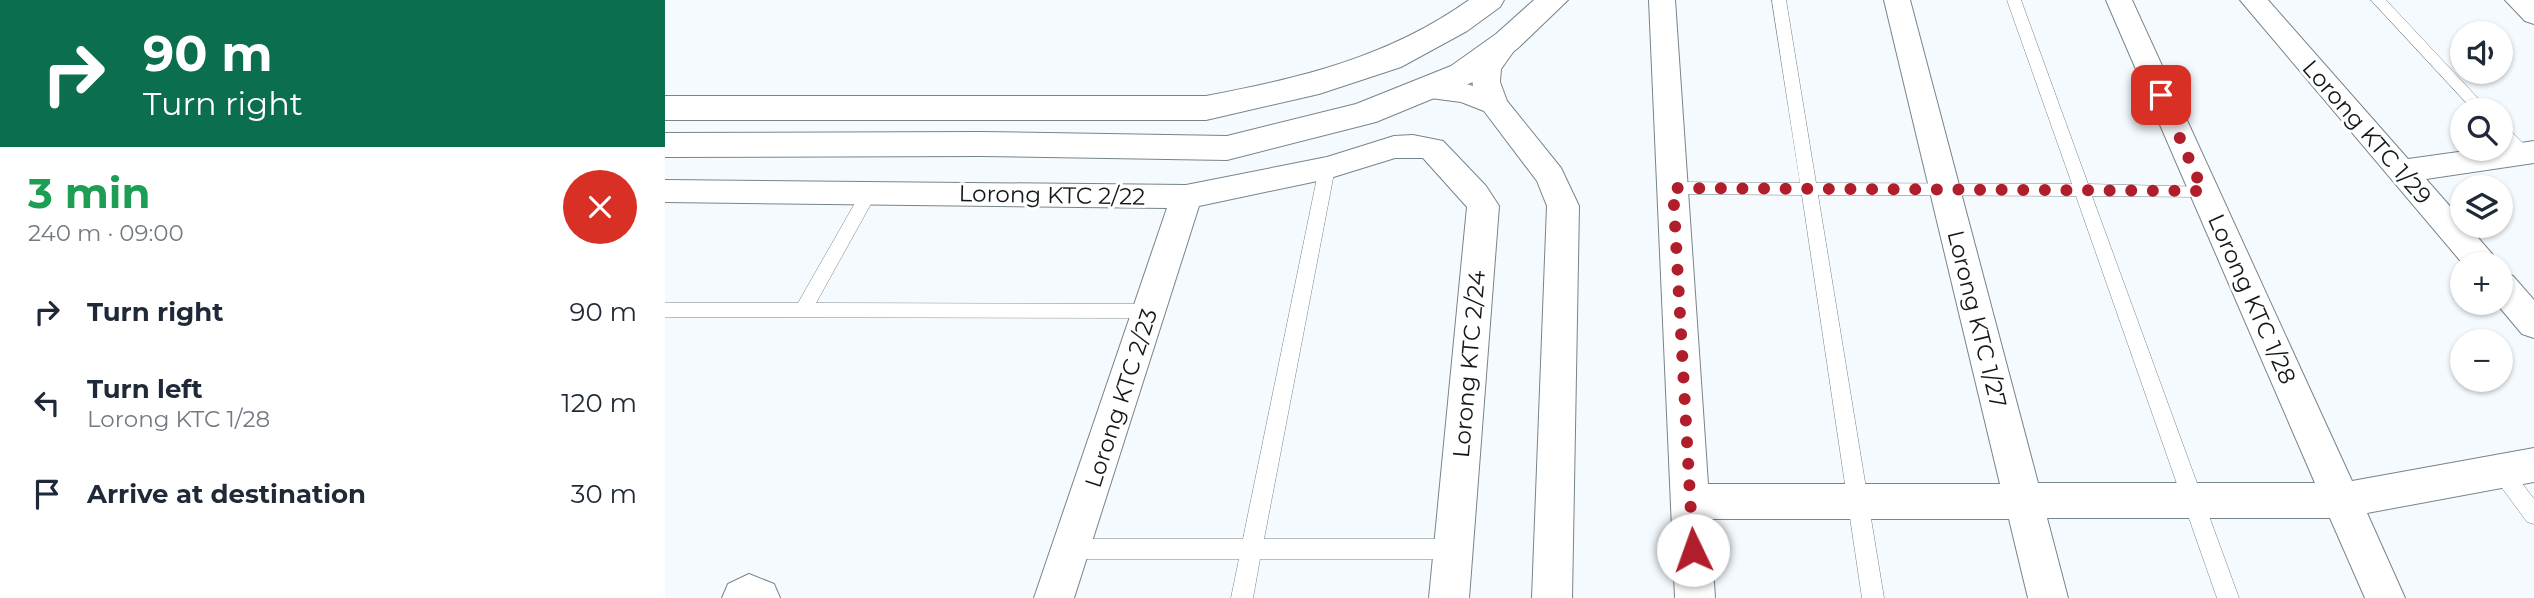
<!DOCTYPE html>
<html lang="en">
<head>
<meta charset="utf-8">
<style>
  body { margin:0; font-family:Montserrat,sans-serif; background:#f2f2f3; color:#1f2937; height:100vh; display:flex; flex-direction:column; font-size:26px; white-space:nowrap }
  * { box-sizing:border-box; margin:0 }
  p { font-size:23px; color:#747a83 }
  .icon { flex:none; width:38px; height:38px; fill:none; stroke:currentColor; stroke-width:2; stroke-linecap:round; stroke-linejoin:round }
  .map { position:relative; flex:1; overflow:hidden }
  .details { display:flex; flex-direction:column; background:#fff; width:665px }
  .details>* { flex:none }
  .hud { background:#0b6e4f; color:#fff; overflow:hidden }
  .controls { position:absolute; left:1785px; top:21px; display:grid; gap:14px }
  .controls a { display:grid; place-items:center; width:63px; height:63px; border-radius:50%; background:#fff; box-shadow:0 2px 5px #0004; font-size:35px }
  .pin { position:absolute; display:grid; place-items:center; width:60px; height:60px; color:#fff; margin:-30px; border-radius:14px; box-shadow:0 4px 10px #0006 }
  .me { position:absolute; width:77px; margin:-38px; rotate:357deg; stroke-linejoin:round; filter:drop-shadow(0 0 5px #0008) }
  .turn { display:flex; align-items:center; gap:24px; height:147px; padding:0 28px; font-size:32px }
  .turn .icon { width:91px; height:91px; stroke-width:2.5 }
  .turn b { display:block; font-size:49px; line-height:60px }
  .round { display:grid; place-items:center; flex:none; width:74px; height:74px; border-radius:37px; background:#f2f2f3 }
  .overview { display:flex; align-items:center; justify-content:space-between; height:119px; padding:0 28px }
  h1 { font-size:42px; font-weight:700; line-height:52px; color:#1e9e55 }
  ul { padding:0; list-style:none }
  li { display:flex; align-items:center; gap:21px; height:91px; padding:0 28px }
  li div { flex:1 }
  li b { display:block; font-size:26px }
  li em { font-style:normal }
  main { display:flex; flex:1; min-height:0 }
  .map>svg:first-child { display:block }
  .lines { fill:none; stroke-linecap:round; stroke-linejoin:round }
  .lane-casing { stroke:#77848b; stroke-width:1 }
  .street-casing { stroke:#77848b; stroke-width:2 }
  .secondary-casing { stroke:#77848b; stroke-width:2 }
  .lane { fill:#fff; fill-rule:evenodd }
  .street { fill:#fff; fill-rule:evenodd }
  .secondary { fill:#fff; fill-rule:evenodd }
  .route { stroke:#b11e2b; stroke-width:12; stroke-dasharray:0 21.6 }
  .labels { text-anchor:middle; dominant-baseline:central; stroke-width:6; stroke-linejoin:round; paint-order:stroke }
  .street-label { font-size:23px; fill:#13181b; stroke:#fff }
</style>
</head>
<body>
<main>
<section class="details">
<div class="hud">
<div class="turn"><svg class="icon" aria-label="right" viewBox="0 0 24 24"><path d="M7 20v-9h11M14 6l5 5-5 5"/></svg><div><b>90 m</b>Turn right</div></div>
</div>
<div class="overview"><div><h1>3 min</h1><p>240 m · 09:00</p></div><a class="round" style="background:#d93025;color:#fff"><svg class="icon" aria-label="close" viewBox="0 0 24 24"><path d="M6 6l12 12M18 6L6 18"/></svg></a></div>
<ul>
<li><svg class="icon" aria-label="right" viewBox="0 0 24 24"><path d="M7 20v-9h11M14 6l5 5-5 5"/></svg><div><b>Turn right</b></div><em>90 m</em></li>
<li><svg class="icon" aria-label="left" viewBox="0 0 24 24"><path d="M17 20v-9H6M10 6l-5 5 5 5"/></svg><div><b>Turn left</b><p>Lorong KTC 1/28</p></div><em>120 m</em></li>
<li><svg class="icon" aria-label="arrive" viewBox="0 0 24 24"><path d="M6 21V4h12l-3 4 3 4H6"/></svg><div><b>Arrive at destination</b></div><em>30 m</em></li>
</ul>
</section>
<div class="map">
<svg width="1869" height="598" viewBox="0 0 1869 598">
  <rect width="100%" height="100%" fill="#f5fafe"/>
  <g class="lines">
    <g class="lane-casing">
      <g id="lane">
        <path d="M1107,0H1121L1151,183L1407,184L1342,0H1356L1423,184L1544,187L1546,191L1538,197L1427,196L1574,598H1552L1411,196L1153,195L1219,598H1197L1137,195L1008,194L1000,188L1008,182L1135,183Z"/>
        <path d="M1706,0H1721L1824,110H1808Z"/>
        <path d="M1836,125L1841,126L1864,149L1866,153L1864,157H1852L1836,139Z"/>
        <path d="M662,162L670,168L599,539H788L795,542L798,549L795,556L788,559H595L588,598H566L574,559H406L399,556L396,549L399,542L406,539H578L654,168Z"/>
        <path d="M204,187L212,193L151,303L485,304L491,306L494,311L491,316L485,318L0,317V303H133L198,189Z"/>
        <path d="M1836,462L1843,465L1869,499V524L1862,522L1829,477L1826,471L1829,465Z"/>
      </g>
    </g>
    <g class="street-casing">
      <g id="street">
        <path d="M984,0H1010L1043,484H1335L1219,0H1245L1373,483H1650L1441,0H1467L1687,481L1869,448V482L1702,513L1740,598H1700L1665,518H1382L1403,598H1363L1344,519H1045L1050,598H1010Z"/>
        <path d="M1575,0H1603L1743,159L1815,149H1836V146L1869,141V163L1761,179L1797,220V226H1803L1828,255L1833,264H1798Z"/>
        <path d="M1840,0H1869V24L1860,21Z"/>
        <path d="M842,32L852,35L856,41L836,69L835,82L842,101L896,168L914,206L907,598H867L882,206L872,181L819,111L796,102L750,96L746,89L750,82C769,77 789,80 808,86C804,66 823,37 842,32Z"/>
        <path d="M748,135L778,141L821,186L834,206L804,598H764L802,207L758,158H730L662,179L534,206L409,598H369L502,208L0,202V180L521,185L662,157L729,136Z"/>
        <path d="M1836,272L1848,276L1869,300V338L1857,334L1831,303H1836Z"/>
        <path d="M84,574L109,584L115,598H57L63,584Z"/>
      </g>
    </g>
    <g class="secondary-casing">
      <g id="secondary">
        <path d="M804,0H839L835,7L802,31L736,67L654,94L541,120H0V96H541C636,78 724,57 804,0Z"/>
        <path d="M869,0H903L853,48L808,82L711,122L562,160L316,156L0,157V133L316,132L562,136L691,104L786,66L831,34Z"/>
      </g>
    </g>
    <use href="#lane" class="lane"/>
    <use href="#street" class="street"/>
    <use href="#secondary" class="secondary"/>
  </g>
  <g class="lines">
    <path class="route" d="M1028,550L1008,188L1538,191L1496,95"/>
  </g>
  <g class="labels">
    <g class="street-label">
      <text transform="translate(1702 132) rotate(49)">Lorong KTC 1/29</text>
      <text transform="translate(387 195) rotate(1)">Lorong KTC 2/22</text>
      <text transform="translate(1587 299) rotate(66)">Lorong KTC 1/28</text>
      <text transform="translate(1312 319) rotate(76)">Lorong KTC 1/27</text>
      <text transform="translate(804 364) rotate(-85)">Lorong KTC 2/24</text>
      <text transform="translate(456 398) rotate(-72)">Lorong KTC 2/23</text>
    </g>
  </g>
</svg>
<div class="controls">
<a><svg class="icon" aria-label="sound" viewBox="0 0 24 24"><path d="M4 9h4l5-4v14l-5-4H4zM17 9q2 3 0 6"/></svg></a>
<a><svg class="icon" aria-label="search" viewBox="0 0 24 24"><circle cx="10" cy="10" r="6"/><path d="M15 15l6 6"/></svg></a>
<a><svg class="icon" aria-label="layers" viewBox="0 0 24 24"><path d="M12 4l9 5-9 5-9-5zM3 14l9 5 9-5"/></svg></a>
<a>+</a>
<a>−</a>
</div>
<div class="pin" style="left:1496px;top:95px;background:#d93025"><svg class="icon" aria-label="arrive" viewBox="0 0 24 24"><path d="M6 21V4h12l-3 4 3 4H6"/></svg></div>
<svg class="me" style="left:1028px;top:550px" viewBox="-20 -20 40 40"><circle r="19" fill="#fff"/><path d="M0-13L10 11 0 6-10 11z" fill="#b11e2b"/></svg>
</div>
</main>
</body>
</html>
